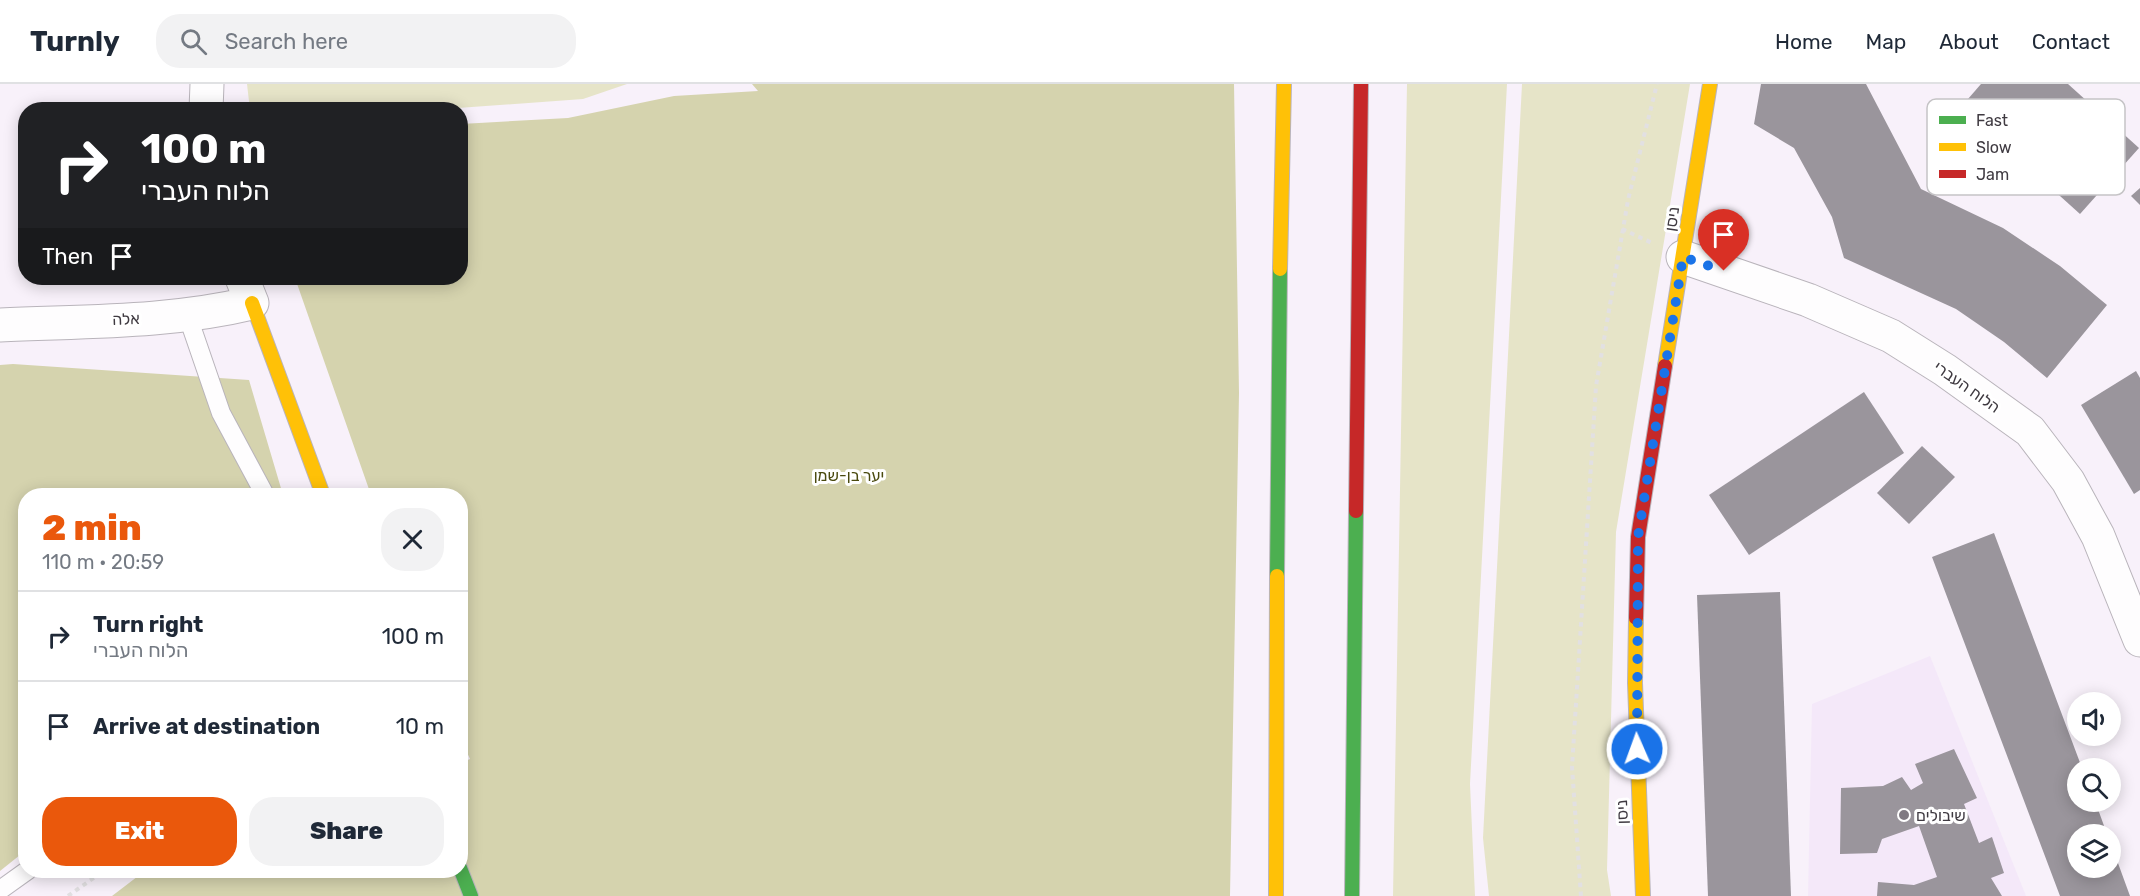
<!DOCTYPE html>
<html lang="en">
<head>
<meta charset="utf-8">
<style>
  body { margin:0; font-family:Rubik,"Noto Sans Hebrew",sans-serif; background:#f2f2f3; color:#1f2937; height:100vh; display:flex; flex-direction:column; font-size:22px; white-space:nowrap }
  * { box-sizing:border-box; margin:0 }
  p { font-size:20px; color:#747a83 }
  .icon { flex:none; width:33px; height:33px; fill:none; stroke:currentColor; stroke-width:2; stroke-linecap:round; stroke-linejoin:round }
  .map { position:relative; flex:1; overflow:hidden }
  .drawer { position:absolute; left:18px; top:404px; width:450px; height:390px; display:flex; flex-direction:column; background:#fff; border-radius:24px; box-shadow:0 3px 15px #0003 }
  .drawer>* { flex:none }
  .top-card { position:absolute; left:18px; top:18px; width:450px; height:183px; border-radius:24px; box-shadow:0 3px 15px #0003; background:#202124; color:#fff; overflow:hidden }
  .tools { position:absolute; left:2067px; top:608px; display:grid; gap:12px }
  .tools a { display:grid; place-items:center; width:54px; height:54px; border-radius:50%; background:#fff; box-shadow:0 3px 15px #0003; font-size:30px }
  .pin { position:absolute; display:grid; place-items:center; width:51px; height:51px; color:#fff; margin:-62px -26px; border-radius:50% 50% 50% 0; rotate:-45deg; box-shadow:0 0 6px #0007 }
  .pin .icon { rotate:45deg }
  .me { position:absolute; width:66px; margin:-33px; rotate:358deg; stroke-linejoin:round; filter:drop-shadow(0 0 4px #0008) }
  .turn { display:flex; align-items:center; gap:21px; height:126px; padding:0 24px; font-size:27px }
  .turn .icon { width:78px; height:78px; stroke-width:2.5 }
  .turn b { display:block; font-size:42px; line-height:51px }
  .then { display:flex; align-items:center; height:57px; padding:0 24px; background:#0003; gap:12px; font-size:22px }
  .round { display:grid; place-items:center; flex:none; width:63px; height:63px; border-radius:24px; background:#f2f2f3 }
  .summary { display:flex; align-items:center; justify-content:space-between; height:102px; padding:0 24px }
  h1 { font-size:36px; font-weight:800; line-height:45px; color:#ea580c }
  .primary-button { display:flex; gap:12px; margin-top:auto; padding:12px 24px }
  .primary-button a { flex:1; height:69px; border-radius:24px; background:#ea580c; color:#fff; font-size:24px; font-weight:800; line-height:69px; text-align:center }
  .primary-button a+a { background:#f2f2f3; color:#1f2937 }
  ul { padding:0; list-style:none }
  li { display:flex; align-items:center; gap:18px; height:90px; padding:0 24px; border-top:2px solid #e0e1e3 }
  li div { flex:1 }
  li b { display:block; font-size:22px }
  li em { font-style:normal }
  header { display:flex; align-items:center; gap:36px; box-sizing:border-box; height:84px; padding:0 30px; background:#fff; border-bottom:2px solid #e0e1e3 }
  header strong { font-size:28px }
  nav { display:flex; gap:33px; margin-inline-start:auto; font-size:21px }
  .search { width:420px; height:54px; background:#f2f2f3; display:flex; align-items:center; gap:15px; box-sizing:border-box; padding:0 21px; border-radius:24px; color:#747a83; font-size:22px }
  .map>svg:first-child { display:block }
  .built { fill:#f4e8f9 }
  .green { fill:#e6e4c8 }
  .forest { fill:#d5d3ae }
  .building { fill:#9a959c }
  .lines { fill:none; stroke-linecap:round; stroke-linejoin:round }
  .lane-casing { stroke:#b9b4bb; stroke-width:20 }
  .street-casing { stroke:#b9b4bb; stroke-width:35 }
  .fast-casing { stroke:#b9b4bb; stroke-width:16 }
  .slow-casing { stroke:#b9b4bb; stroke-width:16 }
  .jam-casing { stroke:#b9b4bb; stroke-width:16 }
  .path { stroke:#e2e0e2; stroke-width:4; stroke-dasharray:4.5 4.5; stroke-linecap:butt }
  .lane { stroke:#fefdfe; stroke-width:18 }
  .street { stroke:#fefdfe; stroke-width:33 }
  .fast { stroke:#4caf50; stroke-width:14 }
  .slow { stroke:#ffc107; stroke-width:14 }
  .jam { stroke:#c62828; stroke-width:14 }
  .route { stroke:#1a73e8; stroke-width:10; stroke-dasharray:0 18 }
  .poi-dot { fill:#807a82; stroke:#fff; stroke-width:2 }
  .labels { text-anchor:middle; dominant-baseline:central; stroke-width:6; stroke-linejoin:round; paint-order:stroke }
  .street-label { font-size:16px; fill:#3f3a41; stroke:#fff }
  .park-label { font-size:16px; fill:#4a4a0f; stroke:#fff }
  .poi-label { font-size:16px; fill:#3f3a41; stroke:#fff; text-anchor:start }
  .key { fill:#fff; stroke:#c5c4c6; stroke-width:1.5 }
  .key-label { font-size:16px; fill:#3f3a41 }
</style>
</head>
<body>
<header>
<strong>Turnly</strong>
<div class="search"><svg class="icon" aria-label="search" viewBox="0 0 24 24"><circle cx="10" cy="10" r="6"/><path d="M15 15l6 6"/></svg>Search here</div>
<nav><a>Home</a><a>Map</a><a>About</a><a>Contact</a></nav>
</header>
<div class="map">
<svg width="2140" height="812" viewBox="0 0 2140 812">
  <rect width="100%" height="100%" fill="#f8f1fa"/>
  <path class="built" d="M1930,572L2026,812H1808L1812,620Z"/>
  <g class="green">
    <path d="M247,0H627L583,15L444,25L250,26Z"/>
    <path d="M1407,0H1507L1470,700L1475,812H1393Z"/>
    <path d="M1522,0H1690L1616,448L1607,786L1611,812H1489L1483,754Z"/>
  </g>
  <g class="forest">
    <path d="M752,0H1234L1239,309L1230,812H112L146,786H460L461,679L470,675L460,653V411H371L295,194H460L461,40L568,34L674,12L758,7Z"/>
    <path d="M13,280L249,296L283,411H26L25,767L0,787V281Z"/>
  </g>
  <g class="building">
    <path d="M1761,0H1866L1921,105L2003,144L2060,182L2107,221L2047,294L2004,258L1956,225L1844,174L1832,133L1794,64L1754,40Z"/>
    <path d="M1981,0H2068L2139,64L2080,130L1961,23Z"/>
    <path d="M2140,104V121L2131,112Z"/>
    <path d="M2136,287L2140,294V406L2134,410L2081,321Z"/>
    <path d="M1864,308L1904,369L1749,471L1709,411Z"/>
    <path d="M1922,362L1955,393L1909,440L1877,409Z"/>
    <path d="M1994,449L2082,684H2078V717H2095L2107,750H2078V783H2110L2111,760L2130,812H2060L1932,473Z"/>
    <path d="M1780,508L1791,812H1708L1697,511Z"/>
    <path d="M1954,665L1977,714L1964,720L1979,759L1992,753L2004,789L1991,794L2002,812H1877L1878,798L1914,801L1937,793L1919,742L1882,755L1877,769L1840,770L1841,704L1883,702L1902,693L1911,706L1923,699L1915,680Z"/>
  </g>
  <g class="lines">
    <g class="lane-casing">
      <g id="lane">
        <path d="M188,233L221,329L265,411"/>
        <path d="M0,806L28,786"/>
      </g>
    </g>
    <g class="street-casing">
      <g id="street">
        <path d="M206,26L207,0"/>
        <path d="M1683,173L1808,216L1891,252L1945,286L2030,347L2068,397L2098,452L2140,556"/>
        <path d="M0,241C84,237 169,239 252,219L242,194"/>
      </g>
    </g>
    <g class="fast-casing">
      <g id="fast">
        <path d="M1277,492L1280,185"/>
        <path d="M460,784L471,812"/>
        <path d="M1352,812L1356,427"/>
      </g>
    </g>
    <g class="slow-casing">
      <g id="slow">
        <path d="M1280,185L1284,0"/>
        <path d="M252,219L323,411"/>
        <path d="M1665,282L1710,0"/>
        <path d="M1636,534L1635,599L1643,812"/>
        <path d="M1276,812L1277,492"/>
      </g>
    </g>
    <g class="jam-casing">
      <g id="jam">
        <path d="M1356,427L1361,0"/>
        <path d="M1636,534L1638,453L1665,282"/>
      </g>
    </g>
    <g class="path">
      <path d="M1622,145L1652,159"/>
      <path d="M68,812L105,786"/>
      <path d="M1581,812L1572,683L1596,302L1628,116L1657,0"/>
    </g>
    <use href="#lane" class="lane"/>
    <use href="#street" class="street"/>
    <use href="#fast" class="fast"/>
    <use href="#slow" class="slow"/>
    <use href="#jam" class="jam"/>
  </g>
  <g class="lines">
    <path class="route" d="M1637,665L1638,453L1683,173L1724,187"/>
  </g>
  <circle class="poi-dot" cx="1904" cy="731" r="6"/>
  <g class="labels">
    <g class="street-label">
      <text transform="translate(1672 135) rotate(-81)">ניסן</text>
      <text transform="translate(126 235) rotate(-2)">אלה</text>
      <text transform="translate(1967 303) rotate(35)">הלוח העברי</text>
      <text transform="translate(1622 728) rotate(-92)">ניסן</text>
    </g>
    <g class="park-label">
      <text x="849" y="391">יער בן-שמן</text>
    </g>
    <g class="poi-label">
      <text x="1916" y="731">שיבולים</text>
    </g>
  </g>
  <rect x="1927" y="15" width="198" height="96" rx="9" class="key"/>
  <rect x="1939" y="32" width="27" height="8" fill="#4caf50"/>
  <rect x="1939" y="59" width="27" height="8" fill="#ffc107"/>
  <rect x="1939" y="86" width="27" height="8" fill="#c62828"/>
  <g class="key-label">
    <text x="1976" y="42">Fast</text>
    <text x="1976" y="69">Slow</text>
    <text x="1976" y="96">Jam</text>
  </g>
</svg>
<div class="tools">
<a><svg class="icon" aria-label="sound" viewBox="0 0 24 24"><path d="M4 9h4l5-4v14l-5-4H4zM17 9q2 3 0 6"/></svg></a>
<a><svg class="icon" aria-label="search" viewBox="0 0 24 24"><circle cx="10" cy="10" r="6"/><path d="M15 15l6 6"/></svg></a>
<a><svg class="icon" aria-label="layers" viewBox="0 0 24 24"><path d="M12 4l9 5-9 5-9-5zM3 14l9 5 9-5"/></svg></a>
</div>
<div class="pin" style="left:1724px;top:187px;background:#d93025"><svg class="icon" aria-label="arrive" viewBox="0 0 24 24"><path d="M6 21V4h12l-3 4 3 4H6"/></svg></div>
<svg class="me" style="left:1637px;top:665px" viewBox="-20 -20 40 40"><circle r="17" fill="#1a73e8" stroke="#fff" stroke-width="3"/><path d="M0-11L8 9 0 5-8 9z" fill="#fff"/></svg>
<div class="top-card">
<div class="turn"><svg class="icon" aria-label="right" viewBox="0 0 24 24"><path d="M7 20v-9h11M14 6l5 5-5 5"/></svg><div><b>100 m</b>הלוח העברי</div></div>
<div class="then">Then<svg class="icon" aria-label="arrive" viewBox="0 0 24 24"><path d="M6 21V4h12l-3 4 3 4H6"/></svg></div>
</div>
<section class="drawer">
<div class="summary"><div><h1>2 min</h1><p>110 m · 20:59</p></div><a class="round"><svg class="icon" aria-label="close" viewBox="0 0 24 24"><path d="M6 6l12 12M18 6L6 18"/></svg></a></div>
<ul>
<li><svg class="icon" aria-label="right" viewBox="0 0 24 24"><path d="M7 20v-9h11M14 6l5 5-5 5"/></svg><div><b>Turn right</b><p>הלוח העברי</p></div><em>100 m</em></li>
<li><svg class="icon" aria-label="arrive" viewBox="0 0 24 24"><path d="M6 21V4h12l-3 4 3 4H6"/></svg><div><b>Arrive at destination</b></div><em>10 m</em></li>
</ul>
<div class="primary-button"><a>Exit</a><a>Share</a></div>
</section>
</div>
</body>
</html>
